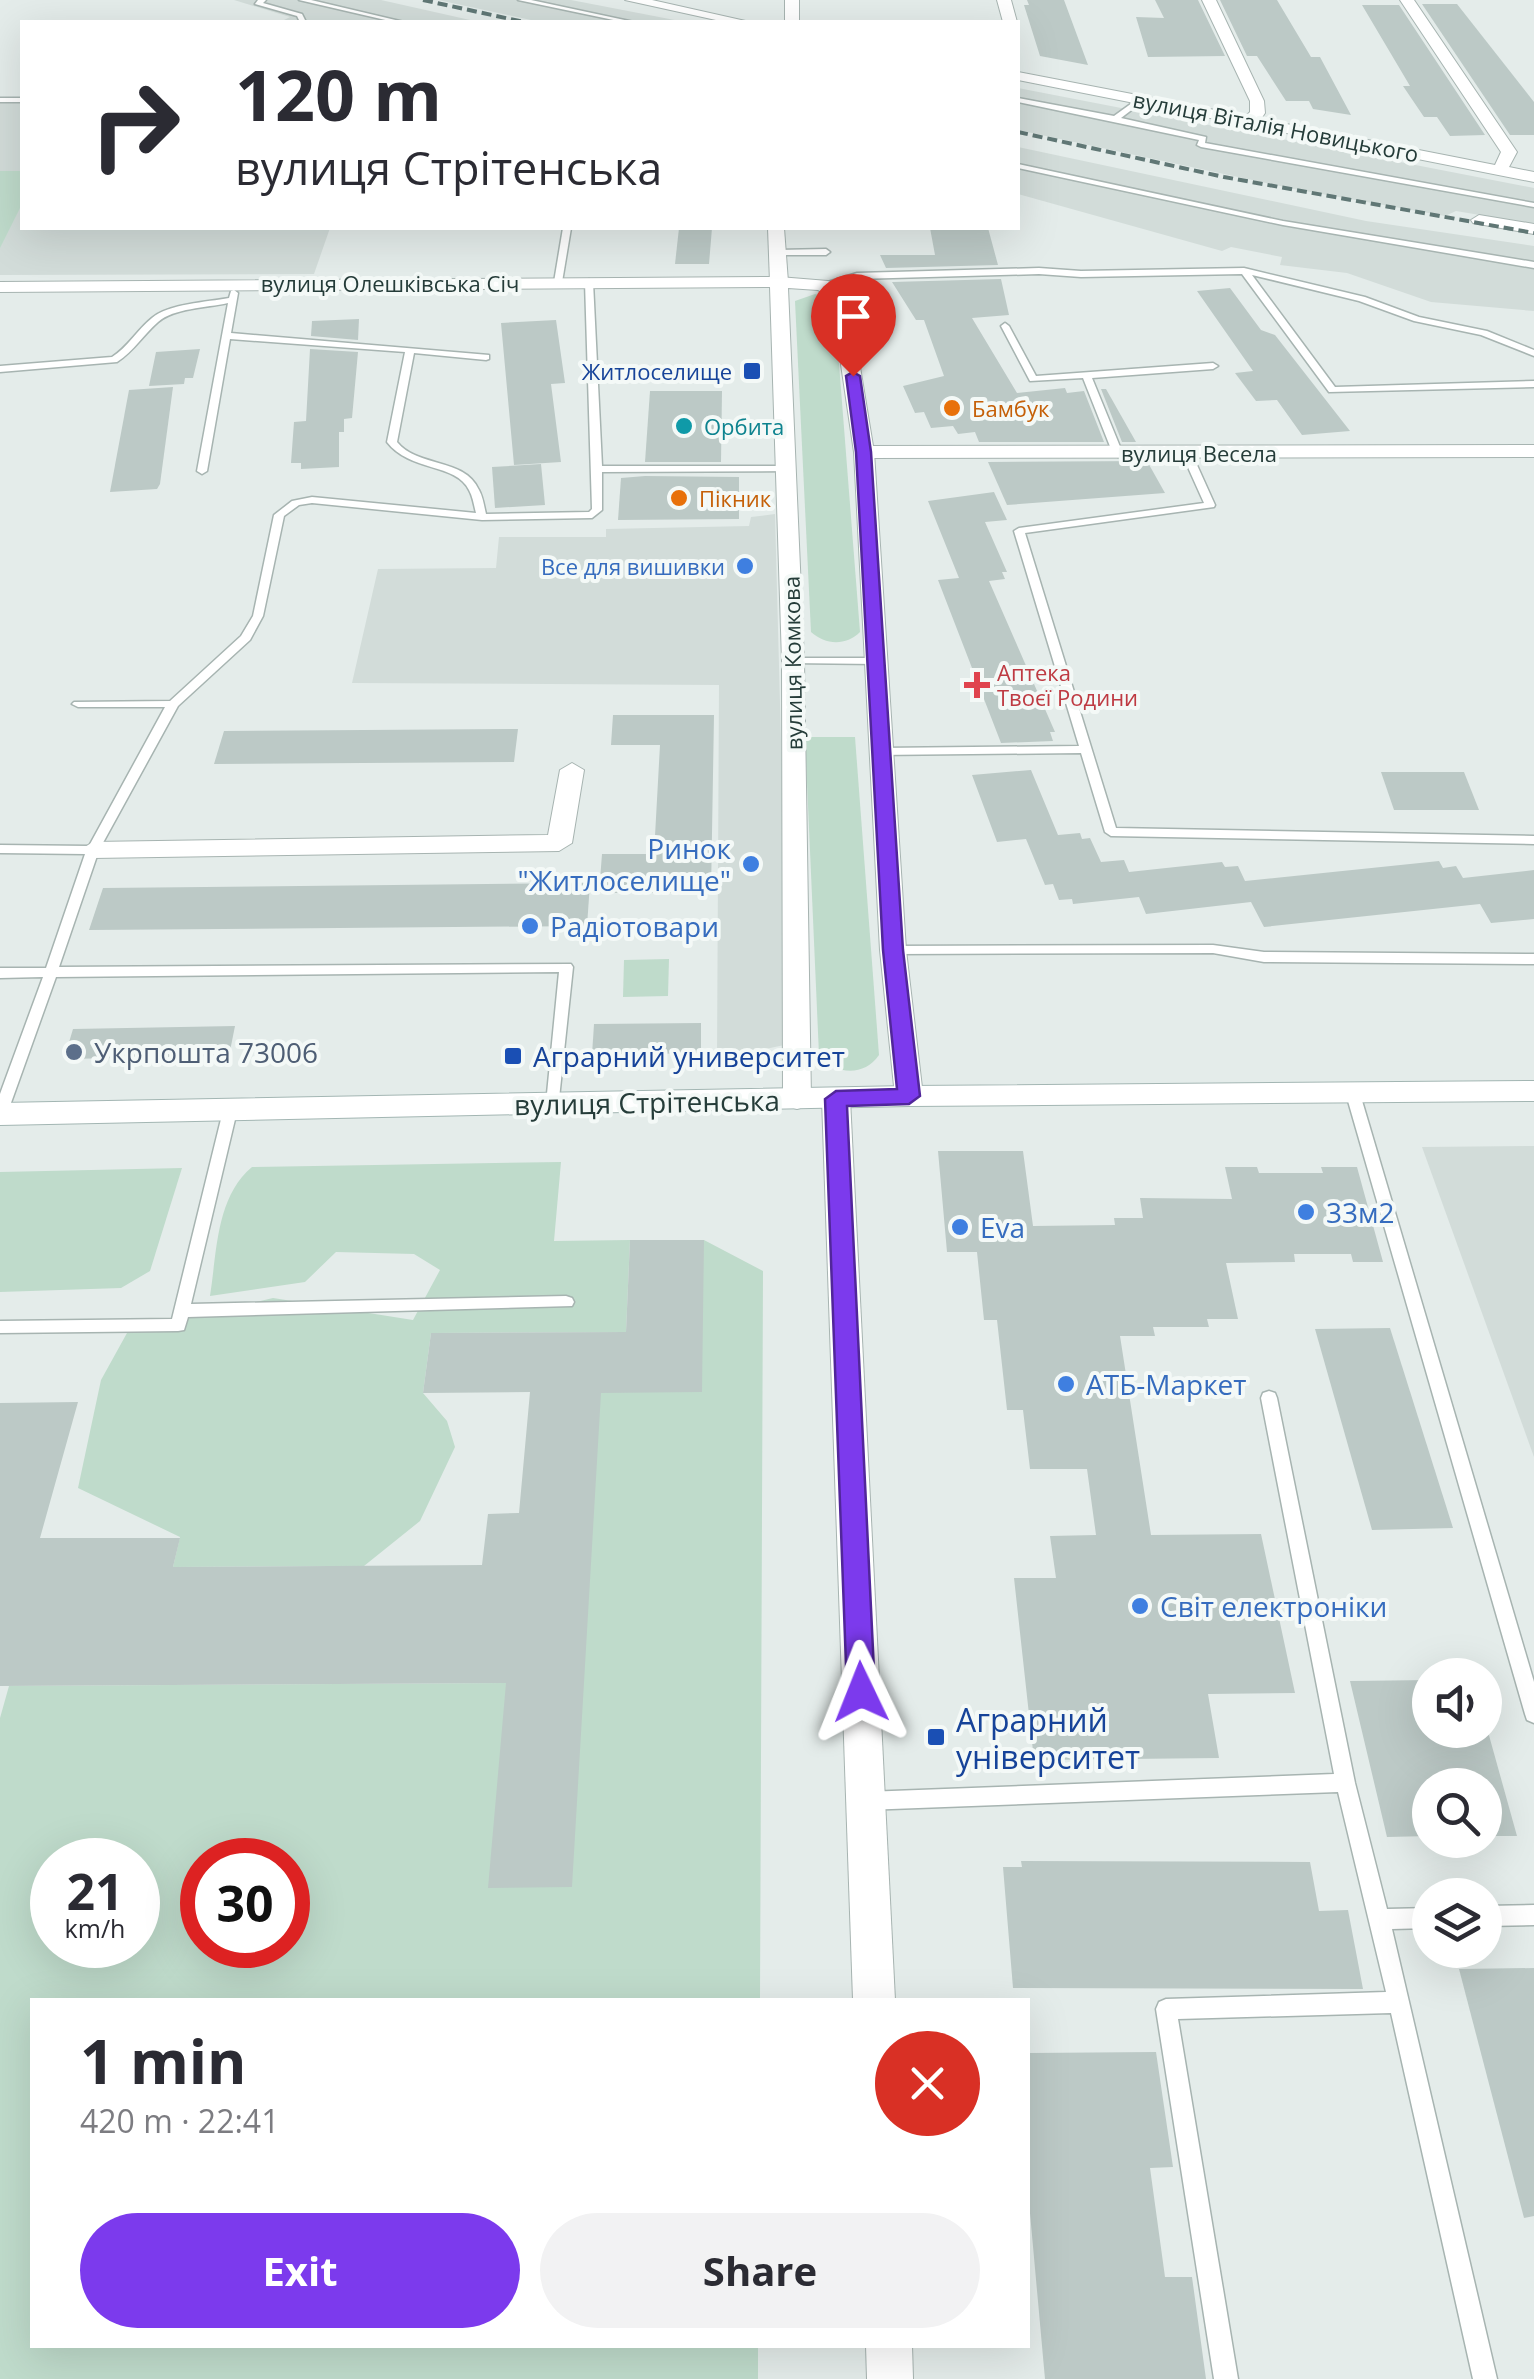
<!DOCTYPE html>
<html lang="en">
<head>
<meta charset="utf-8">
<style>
  body { margin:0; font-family:"Open Sans",sans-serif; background:#f2f2f3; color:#2b2b33; height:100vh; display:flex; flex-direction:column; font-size:38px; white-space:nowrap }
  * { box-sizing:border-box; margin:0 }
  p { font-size:32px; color:#7c7c81 }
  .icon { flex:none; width:55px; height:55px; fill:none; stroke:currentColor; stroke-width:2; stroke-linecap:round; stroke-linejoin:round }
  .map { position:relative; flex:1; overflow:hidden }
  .side { position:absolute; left:30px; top:1998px; width:1000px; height:350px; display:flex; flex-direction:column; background:#fff; border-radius:0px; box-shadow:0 10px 40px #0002 }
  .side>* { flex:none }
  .top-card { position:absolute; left:20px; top:20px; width:1000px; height:210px; border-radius:0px; box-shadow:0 10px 40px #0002; background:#fff; color:#2b2b33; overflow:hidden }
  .buttons { position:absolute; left:1412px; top:1658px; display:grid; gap:20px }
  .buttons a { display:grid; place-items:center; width:90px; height:90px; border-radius:50%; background:#fff; box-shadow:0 10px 40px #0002; font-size:50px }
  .speed { position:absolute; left:30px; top:1838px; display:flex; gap:20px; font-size:50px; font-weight:700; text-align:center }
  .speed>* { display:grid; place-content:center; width:130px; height:130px; border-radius:50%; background:#fff; box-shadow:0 10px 40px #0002; line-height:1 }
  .speed small { font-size:25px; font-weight:400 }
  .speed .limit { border:15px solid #d22; background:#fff; color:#111 }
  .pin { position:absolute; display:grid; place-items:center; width:85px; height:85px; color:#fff; margin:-102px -42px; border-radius:50% 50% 50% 0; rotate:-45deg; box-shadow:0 0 10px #0007 }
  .pin .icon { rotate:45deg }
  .me { position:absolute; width:110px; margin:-55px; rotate:358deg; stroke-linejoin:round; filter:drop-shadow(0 0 8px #0008) }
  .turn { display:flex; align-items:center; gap:35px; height:210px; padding:0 50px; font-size:45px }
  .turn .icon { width:130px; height:130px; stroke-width:2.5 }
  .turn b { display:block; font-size:70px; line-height:85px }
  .round { display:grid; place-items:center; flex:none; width:105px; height:105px; border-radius:52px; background:#f2f2f3 }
  .headline { display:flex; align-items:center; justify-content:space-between; height:170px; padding:0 50px }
  h1 { font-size:60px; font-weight:700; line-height:75px }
  .action { display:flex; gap:20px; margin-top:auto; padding:20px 50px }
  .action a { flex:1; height:115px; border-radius:60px; background:#7c3aed; color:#fff; font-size:40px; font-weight:700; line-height:115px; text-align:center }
  .action a+a { background:#f2f2f3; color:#2b2b33 }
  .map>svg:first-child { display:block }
  .built { fill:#d2dcd9 }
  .green { fill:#bfdbcb; fill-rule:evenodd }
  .building { fill:#bcc9c6 }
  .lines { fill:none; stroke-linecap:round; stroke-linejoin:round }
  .service-casing { stroke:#a7b4b1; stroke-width:3 }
  .minor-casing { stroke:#a7b4b1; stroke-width:2 }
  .tertiary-casing { stroke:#a7b4b1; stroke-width:2 }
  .secondary-casing { stroke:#a3b6b3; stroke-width:2 }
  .service { fill:#fff; fill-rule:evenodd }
  .minor { fill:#fff; fill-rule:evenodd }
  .tertiary { fill:#fff; fill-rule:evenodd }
  .secondary { fill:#fff; fill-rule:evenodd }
  .rail { stroke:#607775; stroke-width:4; stroke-dasharray:10 5; stroke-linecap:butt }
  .route { fill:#7c3aed; stroke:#51269a; stroke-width:2.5 }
  .transit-dot { fill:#1a4fb4; stroke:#f4f9f7; stroke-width:4 }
  .food-dot { fill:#e8710a; stroke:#f4f9f7; stroke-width:4 }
  .culture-dot { fill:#0f9aa8; stroke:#f4f9f7; stroke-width:4 }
  .shop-dot { fill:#3f7fe0; stroke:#f4f9f7; stroke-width:4 }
  .health-dot { fill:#e0444e; stroke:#f4f9f7; stroke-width:4 }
  .service-dot { fill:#5c6f8a; stroke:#f4f9f7; stroke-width:4 }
  .labels { text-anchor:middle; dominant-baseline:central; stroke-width:8; stroke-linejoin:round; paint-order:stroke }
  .far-street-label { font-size:22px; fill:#253c39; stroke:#f4f9f7 }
  .far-transit-label { font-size:22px; fill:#164399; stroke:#f4f9f7; text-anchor:end }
  .far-food-label { font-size:22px; fill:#c56008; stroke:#f4f9f7; text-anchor:start }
  .far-culture-label { font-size:22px; fill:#0d838f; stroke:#f4f9f7; text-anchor:start }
  .far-shop-label { font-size:22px; fill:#366cbe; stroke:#f4f9f7; text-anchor:end }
  .far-health-label { font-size:22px; fill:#be3a42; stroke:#f4f9f7; text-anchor:start }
  .shop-label { font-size:28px; fill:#366cbe; stroke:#f4f9f7; text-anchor:start }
  .service-label { font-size:28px; fill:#4e5e75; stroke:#f4f9f7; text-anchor:start }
  .transit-label { font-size:28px; fill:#164399; stroke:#f4f9f7; text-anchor:start }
  .street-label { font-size:28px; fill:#253c39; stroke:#f4f9f7 }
  .near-transit-label { font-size:32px; fill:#164399; stroke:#f4f9f7; text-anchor:start }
</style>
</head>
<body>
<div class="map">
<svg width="1534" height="2379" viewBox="0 0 1534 2379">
  <rect width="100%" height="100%" fill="#e4ecea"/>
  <g class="built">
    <path d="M234,0H381L479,22H280L290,17Z"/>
    <path d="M438,0H571L685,22H540Z"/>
    <path d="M1018,88L1534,188V224L1456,211L1445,216L1294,189L1018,130Z"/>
    <path d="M0,102H22V228H330L314,274L0,275Z"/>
    <path d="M1018,147L1366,221L1534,246V311L1431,302L1347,273L1280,265L1282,257L1231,247L1222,251L1018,194Z"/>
    <path d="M775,514L789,1044L717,1059L719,685L352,683L378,569L496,568L499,537H606V529L749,526L751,517Z"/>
    <path d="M1534,1146V1457L1422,1147Z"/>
  </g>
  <g class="green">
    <path d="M0,171H22V204L0,248Z"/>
    <path d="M815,294L834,300L860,632C846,646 825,645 811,632L795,301Z"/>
    <path d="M805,737H855L879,1055C864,1077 835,1075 819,1055Z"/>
    <path d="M669,959L668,996L623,997L624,960Z"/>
    <path d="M561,1162L554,1241L630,1240L626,1332L431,1333L423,1393L447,1421L455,1447L420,1521L364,1566L173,1567L180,1537L78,1488L101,1380L127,1333L273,1298L413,1320L440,1270L414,1254L336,1252L305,1282L210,1296C217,1252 216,1197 252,1167Z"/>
    <path d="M182,1168L150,1271L121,1288L0,1292V1172Z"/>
    <path d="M704,1240L763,1271L760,2000H32V2345H758V2379H0V1718L9,1686L506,1683L601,1393ZM52,1860H138V1945H52ZM202,1860H288V1945H202Z"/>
  </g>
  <g class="building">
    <path d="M1027,0H1064L1088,65L1040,56L1024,5H1029Z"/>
    <path d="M1155,0H1198L1225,56L1148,57L1136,17L1164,18Z"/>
    <path d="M1220,0H1277L1311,57H1320L1351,115L1313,109L1309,101H1286L1257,56H1247Z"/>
    <path d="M1422,4H1457L1534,102V135H1510Z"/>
    <path d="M1362,5H1399L1485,135L1450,136L1437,117H1424L1403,86H1410Z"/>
    <path d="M679,228H712L709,264H675Z"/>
    <path d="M930,228H988L998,265L886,268L880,255H935Z"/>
    <path d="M1001,279L1009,315L972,318L1017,393L1065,388L1067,393L1084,391L1104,442H979L975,432L958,434L953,426L931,428L924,412L915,413L903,386L944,376L924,320H916L892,282Z"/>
    <path d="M1230,288L1261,330L1275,335L1350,431L1302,435L1277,400L1256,401L1235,373L1253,371L1197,291Z"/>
    <path d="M359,319L358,340L311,336L312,321Z"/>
    <path d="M556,320L565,383L551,384L561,462L514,465L501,323Z"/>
    <path d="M200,349L193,378H185L184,384L149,386L156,352Z"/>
    <path d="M310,349L358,352L352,418L344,419V432H339V467L301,469V463H291L294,422L306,421Z"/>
    <path d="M173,387L160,484L157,489L110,492L129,390Z"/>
    <path d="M1101,389H1106L1136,442H1122Z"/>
    <path d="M650,391H722L721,462H645Z"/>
    <path d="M1147,461L1165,493L1007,505L988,462Z"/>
    <path d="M541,464L545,505L495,508L492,467Z"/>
    <path d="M645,476L739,477V519L618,520L621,478Z"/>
    <path d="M994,492L1007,520L985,522L1007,572H1002L1005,579L989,581L1055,732H1050L1053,741L1001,743L938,580L959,578L928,501Z"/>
    <path d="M613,715H714L711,893H599L602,854H654L660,745H611Z"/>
    <path d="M518,729L514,762L214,764L224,731Z"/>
    <path d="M1031,770L1058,835L1080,833L1082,839L1090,838L1101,862L1124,860L1129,872L1222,862L1225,867L1238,866L1245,881L1439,861L1443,868L1456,866L1463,878L1534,870V919L1491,923L1480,904L1264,927L1251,902L1146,914L1139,897L1073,904L1072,899L1059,900L1053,884L1045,885L1026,839L997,842L972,775Z"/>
    <path d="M1381,772H1464L1479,810H1394Z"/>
    <path d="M590,883L587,926L89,930L103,888Z"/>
    <path d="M701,1023V1053L592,1055L594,1024Z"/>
    <path d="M235,1026L229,1056L64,1059L73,1029Z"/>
    <path d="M938,1151H1023L1033,1226L1115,1225L1114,1218H1143L1140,1198L1232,1199L1225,1167H1257L1259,1173H1323L1321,1167H1357L1383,1262H1353L1351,1254H1294L1295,1262L1226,1263L1238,1319H1207L1209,1327H1153L1155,1336H1120L1151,1535L1261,1534L1295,1693L1208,1694L1219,1758L1034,1760L1014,1578H1056L1050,1536L1096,1535L1087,1469H1030L1023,1410H1007L997,1320H984L977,1252H947Z"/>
    <path d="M630,1240H704L702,1392L601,1393L572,1887L488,1888L506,1683L0,1686V1403L78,1402L40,1538H180L173,1567L482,1565L488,1514L519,1513L530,1392L423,1393L431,1333L626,1332Z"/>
    <path d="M1390,1328L1453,1528L1372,1530L1315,1329Z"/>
    <path d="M1430,1680V1730H1485V1721L1517,1836H1485V1785H1430V1836L1387,1837L1350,1681Z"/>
    <path d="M1021,1861L1310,1862L1319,1911L1348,1910L1363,1989L1013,1988L1003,1867H1022Z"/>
    <path d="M1534,1968V2216L1524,2218L1459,1969Z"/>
    <path d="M1156,2052L1173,2167L1150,2168L1165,2277H1192L1206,2379H1045L1028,2191V2053Z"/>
  </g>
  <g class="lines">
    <g class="service-casing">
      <g id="service">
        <path d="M258,0H266L263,3L302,14L306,22H300L297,16L255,4Z"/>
        <path d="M299,0H311L404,22H394Z"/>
        <path d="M518,0H531L634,22H623Z"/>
        <rect x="0" y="98" width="22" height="4"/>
        <path d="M1018,98L1114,116L1139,98L1142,102L1121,118L1206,137L1205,143L1534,203V207L1201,147L1197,145L1199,140L1018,102Z"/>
        <path d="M1018,164L1283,221L1534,262V268L1283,225L1018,168Z"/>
        <path d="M563,228H571L562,282L558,285L554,282Z"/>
        <path d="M778,250L826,249L830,252L826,255H775V251Z"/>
        <path d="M1039,268L1081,271L1244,268L1365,297L1419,317L1487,331L1534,350V356L1481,335L1414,321L1359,301L1252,275L1335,387L1534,381V387L1329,392L1242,274L1081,277L1039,274L857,279L822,288L818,285L857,273Z"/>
        <path d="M589,279L593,282L602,466H787L791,467V471L602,472V510L592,518L482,520L312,503L299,505L284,516L263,616L250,640L178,706L99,850L59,967L571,964L573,967L558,1108L553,1109L546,1104L559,972L56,977L7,1114L0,1119V1094L43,977L0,978V968H46L85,854L0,853V845L89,846L165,707H78L72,704L74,702L170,701L241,636L253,616L274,515L292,501L312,497L476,513C474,506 473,497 469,490C456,463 410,472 387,442L405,352L230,339L207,471L202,474L197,471L228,303C206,308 174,308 158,322C143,335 134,351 117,362L0,372V366L112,357C128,347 137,330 152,318C168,304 207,302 229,298L231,291L234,290L238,293L231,333L489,355V359L486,360L414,353L397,442C418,468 464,457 479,490C483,497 484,506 486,514L589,512L592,509L585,282Z"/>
        <path d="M1005,323L1009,326L1036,376L1213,363L1218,366L1213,369L1092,378L1123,454L1118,457L1113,454L1083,378L1030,381L1001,326Z"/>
        <path d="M1187,451L1192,454L1215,505L1214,507L1025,533L1116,828L1534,836V844L1111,836L1105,832L1081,753L877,755V749L881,748L1079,746L1014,531L1019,528L1204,503L1182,454Z"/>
        <path d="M793,658H877L883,661L877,664L789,663L787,661Z"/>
        <path d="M1213,945L1264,952L1534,954V964L1264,962L1213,953L893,954L886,950L893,946Z"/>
        <path d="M1353,1089L1360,1094L1534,1682V1723L1527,1720L1525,1714L1346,1094Z"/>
        <path d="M230,1106L237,1111L191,1304L566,1296L572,1298L574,1302L572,1306L188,1317L184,1330L178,1331L0,1333V1321L172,1319L223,1111Z"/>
        <path d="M1269,1391L1275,1393L1277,1398L1355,1783L1387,1909L1430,1908V1928L1392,1929L1497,2379H1473L1391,2013L1178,2019L1238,2379H1214L1156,2009L1159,2002L1166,1999L1386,1992L1338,1792L865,1810L858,1808L855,1801L858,1794L865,1792L1334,1774L1261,1398L1263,1393Z"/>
        <path d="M1534,1905V1925L1485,1926V1906Z"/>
      </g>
    </g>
    <g class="minor-casing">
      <g id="minor">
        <path d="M625,0H652L750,22H725Z"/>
        <rect x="785" y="0" width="14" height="22"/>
        <path d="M997,0H1011L1017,22H1003Z"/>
        <path d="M1202,0H1216L1264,101L1265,113L1261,119L1495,165L1501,152L1400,0H1414L1517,152L1509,167L1534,172V182L1018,80V72L1246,116L1250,112V101Z"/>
        <path d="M1479,215L1534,224V234L1473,223L1471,220Z"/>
        <path d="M768,228H784L788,282L779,287L770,282Z"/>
        <path d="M1534,445V457L864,458L854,452L864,446Z"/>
        <path d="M572,763L584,770L572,843L559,851L93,858L80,850L93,842L548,835L560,770Z"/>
        <path d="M836,1089L846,1092L850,1099L895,2000H853L822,1099L826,1092Z"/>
        <path d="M866,2345H912L913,2379H867Z"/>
      </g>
    </g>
    <g class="tertiary-casing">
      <path id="tertiary" d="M779,277L828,281L848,294L874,452L906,950L923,1096L919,1103L909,1106L899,1103L895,1096L880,950L854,452L831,297L818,290L788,288L804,661L811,1099L807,1106L797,1109L787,1106L783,1099L782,661L770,287L0,292V282Z"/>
    </g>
    <g class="secondary-casing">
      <path id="secondary" d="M1534,1081V1101L909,1106L0,1125V1103L909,1086Z"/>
    </g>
    <use href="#service" class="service"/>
    <use href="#minor" class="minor"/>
    <use href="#tertiary" class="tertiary"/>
    <use href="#secondary" class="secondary"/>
    <g class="rail">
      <path d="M423,0L524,22"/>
      <path d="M1018,132L1224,177L1534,233"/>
    </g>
  </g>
  <path class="route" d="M853,372L860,376L871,452L903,950L920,1096L909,1104L847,1106L875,1692L871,1702L861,1706L851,1702L847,1692L825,1099L836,1091L897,1089L883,950L856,452L846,376Z"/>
  <g class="transit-dot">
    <rect x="742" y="361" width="20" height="20" rx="5"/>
    <rect x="503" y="1046" width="20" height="20" rx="5"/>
    <rect x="926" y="1727" width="20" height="20" rx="5"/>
  </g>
  <g class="food-dot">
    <circle cx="952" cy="408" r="10"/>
    <circle cx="679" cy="498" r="10"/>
  </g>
  <circle class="culture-dot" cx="684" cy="426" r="10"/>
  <g class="shop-dot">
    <circle cx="745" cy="566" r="10"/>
    <circle cx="751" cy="864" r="10"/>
    <circle cx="530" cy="926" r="10"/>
    <circle cx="1306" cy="1212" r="10"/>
    <circle cx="960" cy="1227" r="10"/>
    <circle cx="1066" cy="1384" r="10"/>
    <circle cx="1140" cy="1606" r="10"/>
  </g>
  <path class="health-dot" d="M972 670h10v10h10v10h-10v10h-10v-10h-10v-10h10z"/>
  <circle class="service-dot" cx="74" cy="1052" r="10"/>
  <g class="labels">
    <g class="far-street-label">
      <text transform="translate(1276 126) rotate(11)">вулиця Віталія Новицького</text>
      <text x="390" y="283">вулиця Олешківська Січ</text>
      <text x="1199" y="453">вулиця Весела</text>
      <text transform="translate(792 663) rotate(-91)">вулиця Комкова</text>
    </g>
    <g class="far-transit-label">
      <text x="732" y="371">Житлоселище</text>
    </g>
    <g class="far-food-label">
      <text x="972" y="408">Бамбук</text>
      <text x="699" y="498">Пікник</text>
    </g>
    <g class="far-culture-label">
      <text x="704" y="426">Орбита</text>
    </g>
    <g class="far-shop-label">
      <text x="725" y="566">Все для вишивки</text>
    </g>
    <g class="far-health-label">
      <text x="997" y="672">Аптека<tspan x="997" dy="25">Твоєї Родини</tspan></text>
    </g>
    <g class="shop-label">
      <text x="731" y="848" text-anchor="end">Ринок<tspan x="731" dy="32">"Житлоселище"</tspan></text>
      <text x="550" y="926">Радіотовари</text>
      <text x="1326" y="1212">33м2</text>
      <text x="980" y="1227">Eva</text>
      <text x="1086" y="1384">АТБ-Маркет</text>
      <text x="1160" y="1606">Світ електроніки</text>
    </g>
    <g class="service-label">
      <text x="94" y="1052">Укрпошта 73006</text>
    </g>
    <g class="transit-label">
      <text x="533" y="1056">Аграрний университет</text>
    </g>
    <g class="street-label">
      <text transform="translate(647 1102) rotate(-1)">вулиця Стрітенська</text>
    </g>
    <g class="near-transit-label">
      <text x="956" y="1719">Аграрний<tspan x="956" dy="37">університет</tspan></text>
    </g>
  </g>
</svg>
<div class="buttons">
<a><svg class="icon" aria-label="sound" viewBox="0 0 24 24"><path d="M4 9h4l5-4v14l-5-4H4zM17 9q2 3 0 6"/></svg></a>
<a><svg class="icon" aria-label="search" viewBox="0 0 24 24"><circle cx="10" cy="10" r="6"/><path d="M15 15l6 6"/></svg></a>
<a><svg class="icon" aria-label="layers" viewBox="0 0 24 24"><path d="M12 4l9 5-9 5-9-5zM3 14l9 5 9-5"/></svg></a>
</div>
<div class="speed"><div>21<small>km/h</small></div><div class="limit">30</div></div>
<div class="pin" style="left:853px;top:376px;background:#d93025"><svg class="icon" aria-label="arrive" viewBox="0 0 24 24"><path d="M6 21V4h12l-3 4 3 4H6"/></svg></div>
<svg class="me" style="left:861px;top:1692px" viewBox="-20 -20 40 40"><path d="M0-17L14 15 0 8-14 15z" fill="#7c3aed" stroke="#fff" stroke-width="4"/></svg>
<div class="top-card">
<div class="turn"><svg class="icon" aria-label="right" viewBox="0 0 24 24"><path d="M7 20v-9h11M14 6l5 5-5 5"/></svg><div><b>120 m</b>вулиця Стрітенська</div></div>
</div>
<section class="side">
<div class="headline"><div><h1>1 min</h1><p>420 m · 22:41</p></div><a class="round" style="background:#d93025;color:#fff"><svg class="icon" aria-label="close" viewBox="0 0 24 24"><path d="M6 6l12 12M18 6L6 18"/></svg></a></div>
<div class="action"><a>Exit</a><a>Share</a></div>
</section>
</div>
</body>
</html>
